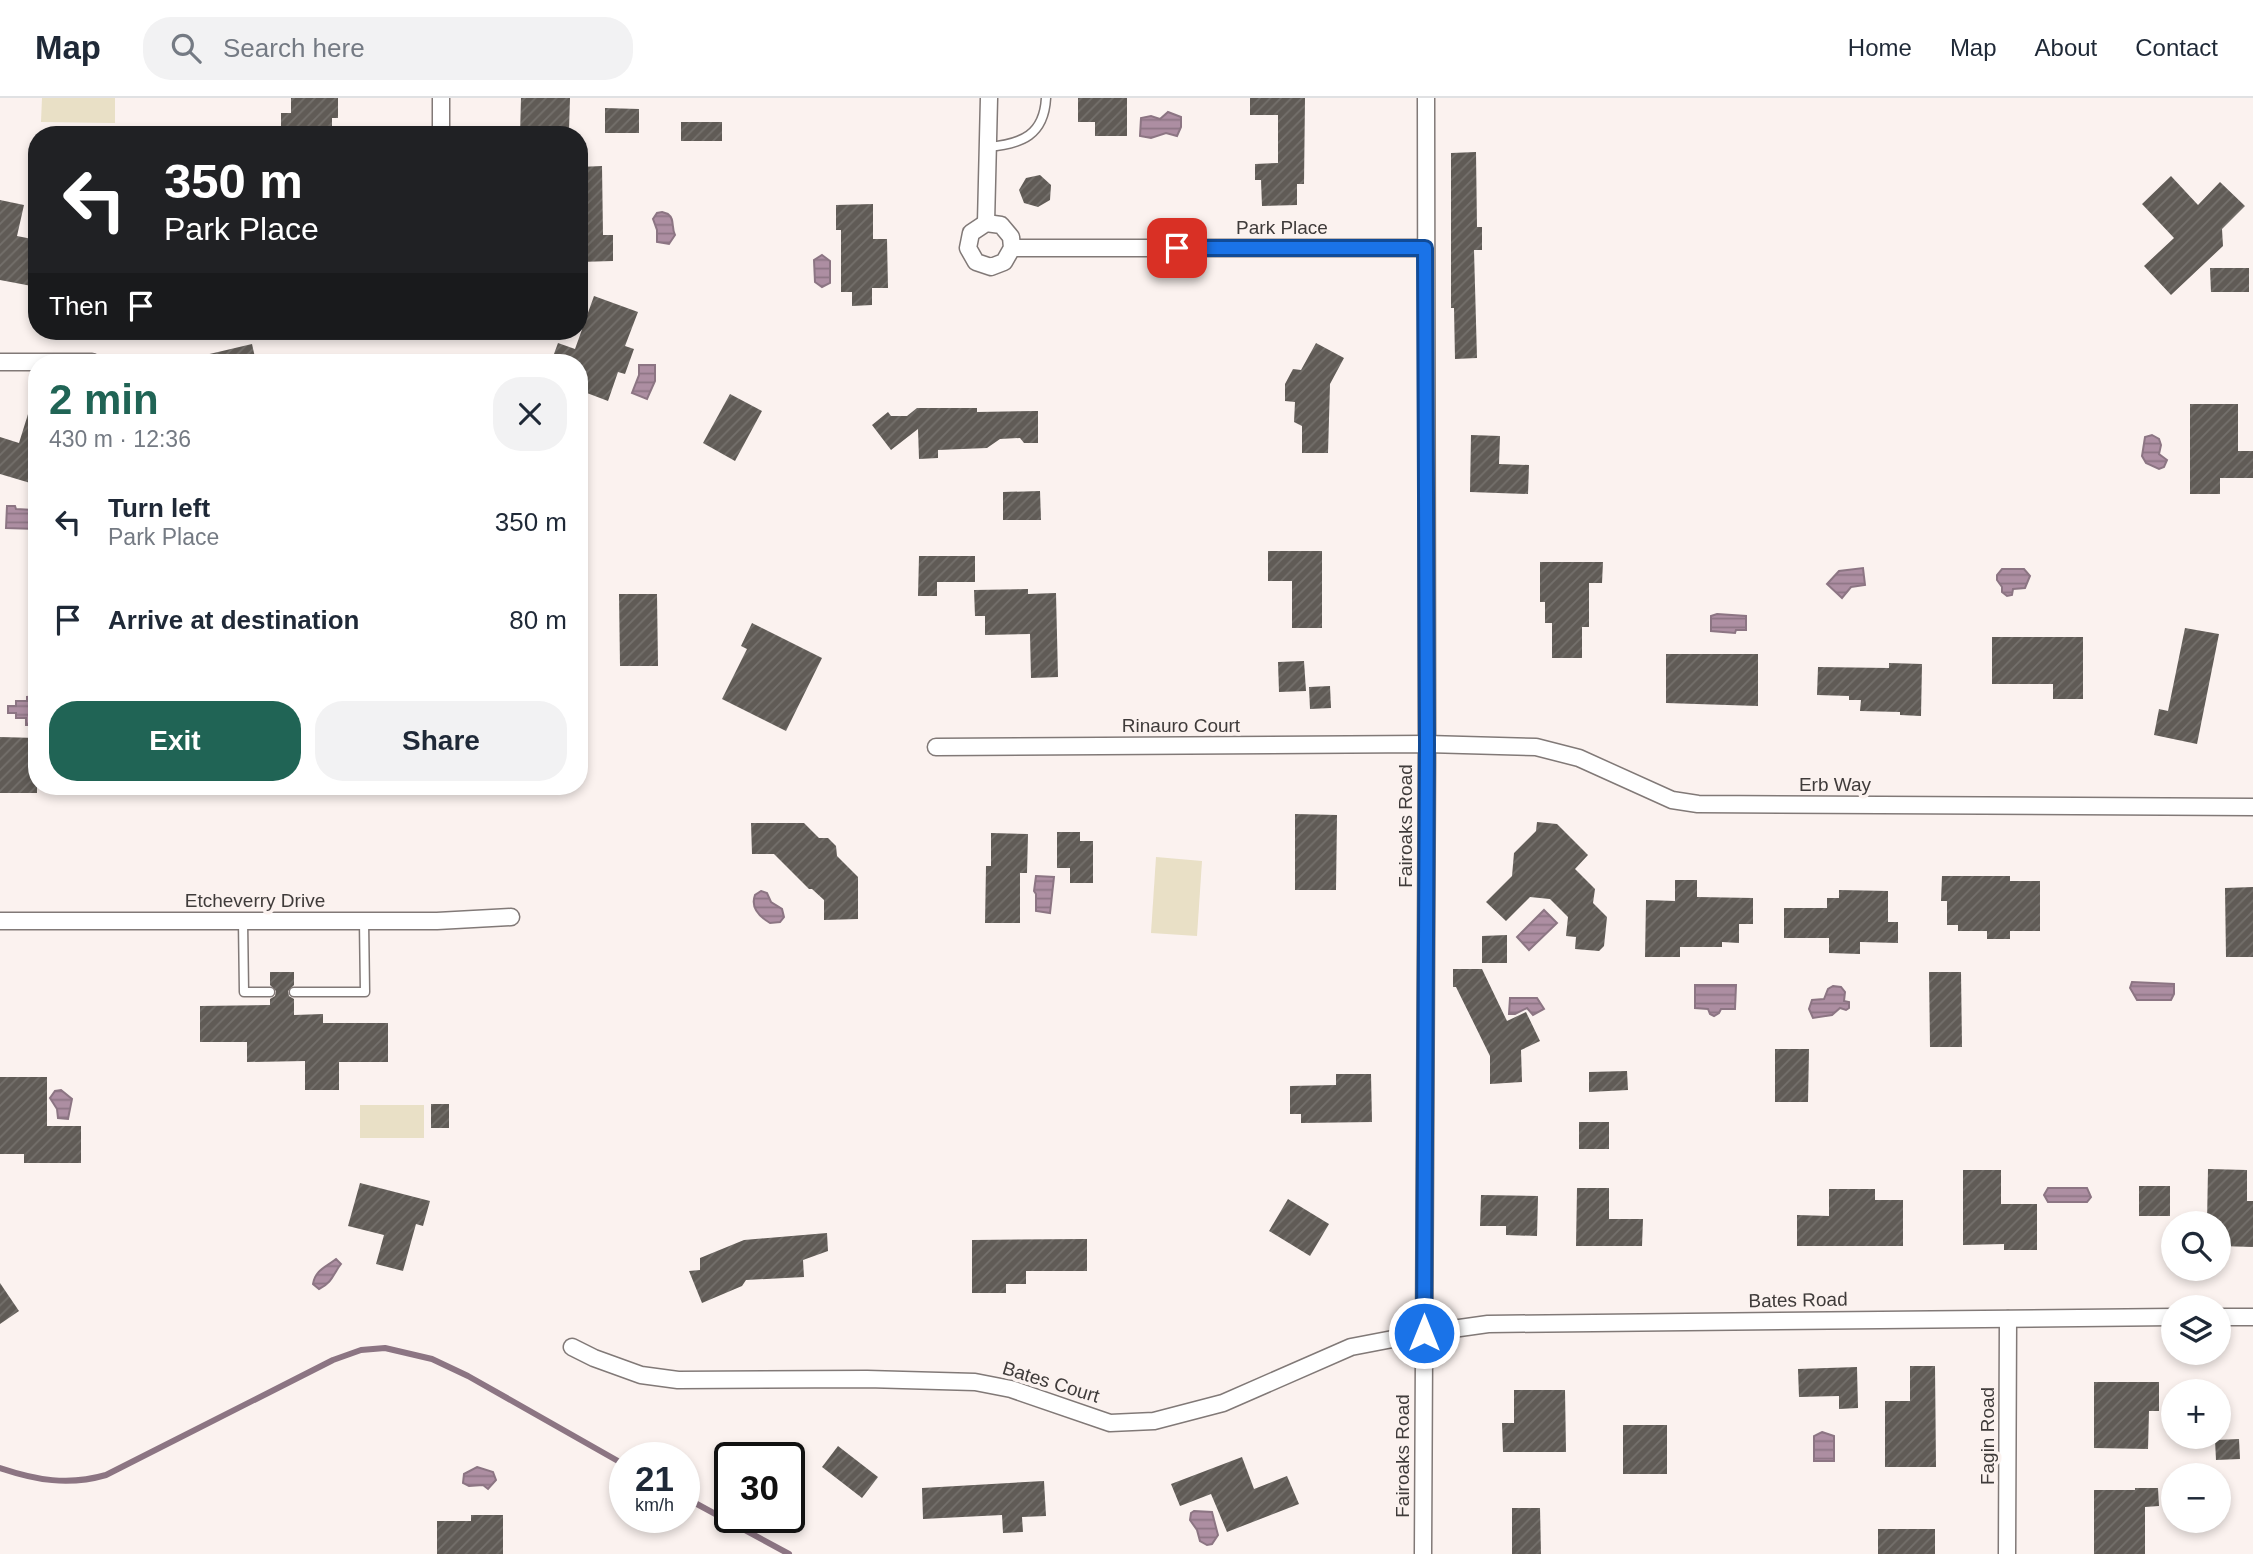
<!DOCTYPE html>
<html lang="en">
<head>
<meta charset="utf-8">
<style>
  body { margin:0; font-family:Helvetica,sans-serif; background:#f2f2f3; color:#1f2937; height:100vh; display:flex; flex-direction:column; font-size:26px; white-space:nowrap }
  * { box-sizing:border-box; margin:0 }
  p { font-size:23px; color:#747a83 }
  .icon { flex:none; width:38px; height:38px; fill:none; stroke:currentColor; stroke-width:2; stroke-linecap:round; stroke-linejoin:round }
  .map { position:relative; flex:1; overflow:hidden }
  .side { position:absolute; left:28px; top:256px; width:560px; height:441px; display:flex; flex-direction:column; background:#fff; border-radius:28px; box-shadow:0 4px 10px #0003 }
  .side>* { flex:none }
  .banner { position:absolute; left:28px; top:28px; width:560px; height:214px; border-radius:28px; box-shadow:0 4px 10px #0003; background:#202124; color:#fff; overflow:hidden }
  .controls { position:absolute; left:2161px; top:1113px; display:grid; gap:14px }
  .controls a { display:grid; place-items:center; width:70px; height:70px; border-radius:50%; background:#fff; box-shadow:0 4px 10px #0003; font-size:35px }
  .speed { position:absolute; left:609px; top:1344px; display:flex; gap:14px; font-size:35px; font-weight:700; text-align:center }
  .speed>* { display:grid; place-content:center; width:91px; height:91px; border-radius:50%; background:#fff; box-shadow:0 4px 10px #0003; line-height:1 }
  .speed small { font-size:18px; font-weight:400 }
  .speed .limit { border:4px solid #111; border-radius:10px; background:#fff; color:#111 }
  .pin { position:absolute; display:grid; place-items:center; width:60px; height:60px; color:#fff; margin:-30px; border-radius:14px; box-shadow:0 4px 10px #0006 }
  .me { position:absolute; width:77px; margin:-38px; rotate:0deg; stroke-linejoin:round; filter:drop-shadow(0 0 5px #0008) }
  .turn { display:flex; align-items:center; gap:24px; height:147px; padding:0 21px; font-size:32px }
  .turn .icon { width:91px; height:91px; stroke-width:2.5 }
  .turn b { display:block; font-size:49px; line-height:60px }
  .then { display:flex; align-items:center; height:66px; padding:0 21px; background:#0003; gap:14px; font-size:26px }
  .round { display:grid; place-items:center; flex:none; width:74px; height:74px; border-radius:28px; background:#f2f2f3 }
  .head { display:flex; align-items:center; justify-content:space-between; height:119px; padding:0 21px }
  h1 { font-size:42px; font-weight:700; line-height:52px; color:#206455 }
  .cta { display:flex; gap:14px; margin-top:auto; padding:14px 21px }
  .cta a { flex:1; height:80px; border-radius:28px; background:#206455; color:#fff; font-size:28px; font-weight:700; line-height:80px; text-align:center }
  .cta a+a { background:#f2f2f3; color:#1f2937 }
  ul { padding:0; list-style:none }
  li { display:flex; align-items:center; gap:21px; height:98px; padding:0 21px }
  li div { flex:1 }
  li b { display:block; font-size:26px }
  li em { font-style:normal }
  header { display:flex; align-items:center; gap:42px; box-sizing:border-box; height:98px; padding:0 35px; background:#fff; border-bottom:2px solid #e0e1e3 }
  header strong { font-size:33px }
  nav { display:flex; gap:38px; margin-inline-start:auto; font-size:24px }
  .search { width:490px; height:63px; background:#f2f2f3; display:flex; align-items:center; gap:18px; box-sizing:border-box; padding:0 24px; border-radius:28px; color:#747a83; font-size:26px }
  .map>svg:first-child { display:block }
  .pitch { fill:#e9e0c6 }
  .water { fill:url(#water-rules); stroke:#8c7583; stroke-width:2 }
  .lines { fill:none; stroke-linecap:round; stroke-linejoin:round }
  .stream { stroke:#8c7583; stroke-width:6 }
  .building { fill:url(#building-hatch) }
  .service-casing { stroke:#817977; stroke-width:11 }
  .minor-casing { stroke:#817977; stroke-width:19 }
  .service { stroke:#fff; stroke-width:8 }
  .minor { stroke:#fff; stroke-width:16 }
  .route-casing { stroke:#114b97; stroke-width:18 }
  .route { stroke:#1a73e8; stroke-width:12 }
  .labels { text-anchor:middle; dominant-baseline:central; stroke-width:7; stroke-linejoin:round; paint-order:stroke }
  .street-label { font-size:19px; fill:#3f3b3a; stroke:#fbf2ef }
</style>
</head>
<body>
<header>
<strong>Map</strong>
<div class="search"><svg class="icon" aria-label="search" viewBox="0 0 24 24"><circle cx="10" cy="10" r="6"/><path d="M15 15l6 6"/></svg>Search here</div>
<nav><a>Home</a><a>Map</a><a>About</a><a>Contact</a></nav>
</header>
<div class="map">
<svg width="2253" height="1456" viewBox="0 0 2253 1456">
  <defs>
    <pattern id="water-rules" width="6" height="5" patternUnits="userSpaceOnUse" patternTransform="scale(1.75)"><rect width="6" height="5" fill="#ad8ea2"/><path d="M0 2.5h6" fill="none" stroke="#8e7585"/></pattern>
    <pattern id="building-hatch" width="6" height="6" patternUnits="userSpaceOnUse" patternTransform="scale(1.75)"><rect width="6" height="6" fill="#605b56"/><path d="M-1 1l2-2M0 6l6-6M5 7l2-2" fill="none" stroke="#74706c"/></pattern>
  </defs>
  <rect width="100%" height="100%" fill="#fbf2ef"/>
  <g class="pitch">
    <path d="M42,0H115V25L41,24Z"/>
    <path d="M1156,759L1202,763L1197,838L1151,835Z"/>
    <rect x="360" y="1007" width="64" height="33"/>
  </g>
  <g class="water">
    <path d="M1168,14L1181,19V29L1177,38L1166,35L1151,40L1140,38L1141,20L1151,18L1160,21Z"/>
    <path d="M662,114L668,116C675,121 671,129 675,137L669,146L657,144V132L653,121L657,115Z"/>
    <path d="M822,157L830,163V185L822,189L815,184L814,162Z"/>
    <path d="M639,267H655V283L647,301L632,295L639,277Z"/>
    <path d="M2152,337L2159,341L2161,347L2159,356L2167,362L2164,369L2159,371L2146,365L2142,358L2145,339Z"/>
    <path d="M35,407H37V431L6,430L7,408H15L16,411L34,412Z"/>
    <path d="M1863,470L1865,487L1851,489L1842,500L1827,486L1839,473Z"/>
    <path d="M2002,471H2024L2030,478L2025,490L2013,491L2012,497L2007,498L2002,494V489L1997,482V477Z"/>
    <path d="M1717,516L1746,518V532H1736L1735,535L1711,533V518Z"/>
    <path d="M37,598V627H26V620H16V615H8V608H16V603H27V599Z"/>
    <path d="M1036,778L1054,779L1050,815L1036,813V796L1034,793Z"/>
    <path d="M761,793L767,795L771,804L782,811L784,819L780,824L770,825C760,819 750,810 755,797Z"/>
    <path d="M1544,812L1557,825L1529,852L1517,839Z"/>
    <path d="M2132,884L2174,886V896L2171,902H2137L2130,890Z"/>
    <path d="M1695,887H1736L1735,911H1721L1719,915L1714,918L1710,916L1708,911L1695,910Z"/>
    <path d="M1833,888L1841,889L1845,894L1844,903L1849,904V910L1846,912L1840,910L1832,917L1813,920L1809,911L1812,902L1824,901L1828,891Z"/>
    <path d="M1510,900H1537L1544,911L1533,917L1527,910L1515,916H1509Z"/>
    <path d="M61,992L72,1001L68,1021L58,1020L57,1011L50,1000L55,993Z"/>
    <path d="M2048,1090H2087L2091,1099L2087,1104H2048L2044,1097Z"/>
    <path d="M336,1161L341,1166C333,1176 333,1184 319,1191L313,1186C315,1172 326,1169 336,1161Z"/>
    <path d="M1822,1334L1834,1338V1363H1814V1338Z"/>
    <path d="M477,1369L493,1374L496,1382L488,1391L483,1387L469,1388L463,1385L464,1376Z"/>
    <path d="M1194,1413L1212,1414L1218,1437L1212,1446L1207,1447L1200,1443L1197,1432L1190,1422L1191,1415Z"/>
  </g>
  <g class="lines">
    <g class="stream">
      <path d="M0,1370C36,1382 68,1388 106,1377L333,1262L361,1252L385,1250L432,1261L468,1278L625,1367"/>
      <path d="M684,1399L789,1456"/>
    </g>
  </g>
  <g class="building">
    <path d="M291,0H338V20H332V37H281V15H291Z"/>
    <path d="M521,0H570L569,32H547V37H520Z"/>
    <path d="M1078,0H1127V38H1095V24H1078Z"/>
    <path d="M1250,0H1305L1304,86H1297V107L1262,108L1261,82H1255V66L1278,65V17H1250Z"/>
    <path d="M605,10L639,11V35H605Z"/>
    <rect x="681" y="24" width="41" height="19"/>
    <path d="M1476,54L1477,129H1482V152H1474L1477,260L1455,261L1454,210H1451V55Z"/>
    <path d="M602,68L603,137H613V163L579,164V69Z"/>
    <path d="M1040,77L1051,87L1050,102L1038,109L1024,105L1019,92L1026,80Z"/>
    <path d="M2171,78L2198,107L2220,84L2245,108L2222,131L2223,148L2171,197L2144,168L2174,140L2142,106Z"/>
    <path d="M0,102L24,107L17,138L37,142V189L0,182Z"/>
    <path d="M873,106V141H887L888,190H872V207L852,208V194H841V132H836V107Z"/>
    <path d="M2210,170H2249V194H2211Z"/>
    <path d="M594,198L638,214L625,248L634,251L625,276L618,274L608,303L579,292V264H551L558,245L575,251Z"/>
    <path d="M1316,245L1344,260L1330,286L1328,355H1302V328L1294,324L1295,304L1285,303V286L1293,271L1301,272Z"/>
    <path d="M252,246L256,264H202L201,258Z"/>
    <path d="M730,296L762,313L735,363L703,345Z"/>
    <path d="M33,300L37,301V387L0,376V339L19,345Z"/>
    <path d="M2190,306H2238V353H2253V380H2220V396H2190Z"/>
    <path d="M917,310H977V314L1038,313V345H1024L1020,340L1000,341L987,350L938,352V360L919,361L918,331L891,352L872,327L888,314L891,318H907Z"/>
    <path d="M1471,337L1500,338L1499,366L1529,367L1528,396L1470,394Z"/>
    <path d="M1040,393L1041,422H1003V394Z"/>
    <path d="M1268,453H1322V530H1292V483H1268Z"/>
    <path d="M919,458H975V484H937V498H918Z"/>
    <path d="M1540,464H1603L1602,485H1589V529H1582V560H1552V525H1545V504H1540Z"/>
    <path d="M1028,491V496L1056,495L1058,579L1031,580L1030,536L985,537V518H975L974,492Z"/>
    <path d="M619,496H657L658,568H620Z"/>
    <path d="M752,525L822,560L786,633L722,601L747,551L741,548Z"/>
    <path d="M2185,530L2219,536L2197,646L2154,637L2159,611L2168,613Z"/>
    <path d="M1992,539H2083V601H2053V586H1992Z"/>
    <path d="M1666,556H1758V608L1666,605Z"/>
    <path d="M1304,563L1306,593L1279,594L1278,564Z"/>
    <path d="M1889,565L1922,566L1921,618L1900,617V614L1860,613L1861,602H1849V598L1817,597L1818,569L1889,570Z"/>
    <path d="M1330,588L1331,610L1310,611L1309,589Z"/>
    <path d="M0,639L37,640V695H0Z"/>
    <path d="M1295,716L1337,717L1336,792H1295Z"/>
    <path d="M1537,724L1557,726L1588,757L1575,771L1595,791L1593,805L1607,819L1604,848L1599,853L1575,851L1576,839L1566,838L1568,819L1550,801L1530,799L1506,823L1486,804L1512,778L1514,755L1536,733Z"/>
    <path d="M751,725H804L819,740H828L836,748L837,758L858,779V821L824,822V802L812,791H809L774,756H752Z"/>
    <path d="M1057,734H1080V743H1093V785H1070V770H1057Z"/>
    <path d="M991,735L1028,736L1027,775H1020V825H985L986,768H991Z"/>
    <path d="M1942,778H2010V783H2040V833H2010V841H1987V833H1958V827H1947V803H1941Z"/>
    <path d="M1675,782H1697V799L1753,800V826H1739V845L1722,844V849H1680V859H1645L1646,802L1675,803Z"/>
    <path d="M2253,789V859H2226L2225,790Z"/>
    <path d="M1839,792L1888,793V824H1898V845L1860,844V856L1829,855V840H1784V810H1827V800H1839Z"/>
    <path d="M1507,837V865H1482V838Z"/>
    <path d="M1453,871H1482L1507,923L1526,914L1540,943L1521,952L1522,984L1490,986V958L1456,889H1453Z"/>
    <path d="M270,874H294V887L288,893L289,898L294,901V917L323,916V925H388V964H339V992H305V963L247,964V944H200V908L270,907V901L275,898L276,893L270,887Z"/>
    <path d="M1929,874H1961L1962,949H1930Z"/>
    <path d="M1775,951H1809L1808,1004H1775Z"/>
    <path d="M1627,973L1628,992L1589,994V974Z"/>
    <path d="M1336,976H1371L1372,1024L1301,1025V1016H1290V988L1336,987Z"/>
    <path d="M0,979H47V1028H81V1065H24V1056H0Z"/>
    <rect x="431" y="1006" width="18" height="24"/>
    <rect x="1579" y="1024" width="30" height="27"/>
    <path d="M2208,1071L2247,1072V1103H2253V1149L2219,1148V1125H2207Z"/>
    <path d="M1963,1072H2001V1106H2037V1152H2004V1146L1963,1147Z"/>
    <path d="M360,1085L430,1103L423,1128L416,1126L403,1173L376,1166L384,1137L348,1128Z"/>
    <rect x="2139" y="1088" width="31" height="30"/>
    <path d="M1577,1090H1609V1121H1643L1642,1148H1576Z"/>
    <path d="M1829,1091H1875V1102H1903V1148H1797V1117L1829,1118Z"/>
    <path d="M1481,1097L1538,1098L1537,1138L1506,1137V1128H1480Z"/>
    <path d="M1288,1101L1329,1126L1310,1158L1269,1133Z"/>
    <path d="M827,1135L828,1153L803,1162L804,1179L746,1182L742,1188L702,1205L689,1173L700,1172V1160L744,1142Z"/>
    <path d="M1087,1141V1173H1026V1186H1006V1195H972V1142Z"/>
    <path d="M0,1185L19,1213L0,1226Z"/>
    <path d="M1910,1268H1935L1936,1369H1885V1303H1910Z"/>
    <path d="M1857,1269L1858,1310L1839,1311V1298L1799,1299L1798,1271Z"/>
    <path d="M2094,1284H2159V1313H2149L2148,1351L2094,1350Z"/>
    <path d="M1514,1292H1565L1566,1354H1503L1502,1325H1514Z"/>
    <rect x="1623" y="1327" width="44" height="49"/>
    <path d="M2239,1341L2240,1361L2216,1362L2215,1342Z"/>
    <path d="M838,1348L878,1379L862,1400L822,1369Z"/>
    <path d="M1242,1359L1254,1391L1287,1378L1299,1406L1227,1434L1211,1396L1180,1408L1171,1386Z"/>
    <path d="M1044,1383L1046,1418L1022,1419L1023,1434L1003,1435L1002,1417L923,1421L922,1390Z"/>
    <path d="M2135,1390H2158L2159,1408L2145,1409V1456H2094V1392H2135Z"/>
    <path d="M1512,1410H1540L1541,1456H1512Z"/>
    <path d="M471,1417H503V1456H437V1423H471Z"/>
    <rect x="1878" y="1431" width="57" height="25"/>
  </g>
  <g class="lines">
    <g class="service-casing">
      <g id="service">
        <path d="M988,49C1022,46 1044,37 1046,0"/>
        <path d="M243,823L244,894H270"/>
        <path d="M294,894H365L364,823"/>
      </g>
    </g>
    <g class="minor-casing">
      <g id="minor">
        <path d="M441,37V0"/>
        <path d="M986,125L989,0"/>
        <path d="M1012,150L1011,139L1001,127L986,125L971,135L968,150L976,164L991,169L1004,164L1012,150H1425"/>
        <path d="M0,264H92"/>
        <path d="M936,649L1427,646L1536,649L1579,660L1672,702L1698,706L2253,709"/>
        <path d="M0,823H437L511,819"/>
        <path d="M2219,1219H2253"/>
        <path d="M572,1249L594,1260L641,1277L678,1282L867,1281L975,1284L1011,1291L1110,1325L1154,1323L1223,1305L1351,1249L1424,1235L1488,1226L2174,1219"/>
        <path d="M1423,1456L1427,646L1426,0"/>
        <path d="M2007,1456L2008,1221"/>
      </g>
    </g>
    <use href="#service" class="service"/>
    <use href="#minor" class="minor"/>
  </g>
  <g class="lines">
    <g class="route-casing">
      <path id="route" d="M1177,150H1425L1427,646L1424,1235"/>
    </g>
    <use href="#route" class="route"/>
  </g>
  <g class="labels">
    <g class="street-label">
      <text x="1282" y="129">Park Place</text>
      <text x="1181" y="627">Rinauro Court</text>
      <text x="1835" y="686">Erb Way</text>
      <text transform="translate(1405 728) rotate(-90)">Fairoaks Road</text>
      <text x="255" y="802">Etcheverry Drive</text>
      <text transform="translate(1798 1202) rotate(-1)">Bates Road</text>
      <text transform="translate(1051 1284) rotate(17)">Bates Court</text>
      <text transform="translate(1987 1338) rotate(-90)">Fagin Road</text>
      <text transform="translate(1402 1358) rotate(-90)">Fairoaks Road</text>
    </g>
  </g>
</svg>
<div class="controls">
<a><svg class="icon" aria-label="search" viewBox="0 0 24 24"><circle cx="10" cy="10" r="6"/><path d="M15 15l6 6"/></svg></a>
<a><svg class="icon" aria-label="layers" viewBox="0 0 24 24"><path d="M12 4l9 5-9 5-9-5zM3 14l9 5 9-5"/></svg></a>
<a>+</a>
<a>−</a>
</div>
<div class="speed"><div>21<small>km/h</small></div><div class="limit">30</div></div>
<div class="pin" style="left:1177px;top:150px;background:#d93025"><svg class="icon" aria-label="arrive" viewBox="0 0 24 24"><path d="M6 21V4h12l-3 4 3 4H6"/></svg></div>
<svg class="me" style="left:1424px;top:1235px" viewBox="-20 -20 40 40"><circle r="17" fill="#1a73e8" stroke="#fff" stroke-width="3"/><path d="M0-11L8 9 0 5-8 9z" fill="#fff"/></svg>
<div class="banner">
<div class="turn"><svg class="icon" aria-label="left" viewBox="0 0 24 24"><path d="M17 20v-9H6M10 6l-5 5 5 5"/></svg><div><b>350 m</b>Park Place</div></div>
<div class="then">Then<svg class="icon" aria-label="arrive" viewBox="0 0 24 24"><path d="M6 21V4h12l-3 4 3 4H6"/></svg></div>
</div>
<section class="side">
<div class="head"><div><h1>2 min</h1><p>430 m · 12:36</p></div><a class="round"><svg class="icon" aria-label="close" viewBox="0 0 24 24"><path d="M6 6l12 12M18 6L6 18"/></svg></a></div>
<ul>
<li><svg class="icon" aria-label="left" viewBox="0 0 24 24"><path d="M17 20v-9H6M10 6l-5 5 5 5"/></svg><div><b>Turn left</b><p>Park Place</p></div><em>350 m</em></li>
<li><svg class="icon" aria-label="arrive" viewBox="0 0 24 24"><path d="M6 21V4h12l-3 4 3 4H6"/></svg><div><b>Arrive at destination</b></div><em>80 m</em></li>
</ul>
<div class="cta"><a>Exit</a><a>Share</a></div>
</section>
</div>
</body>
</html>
